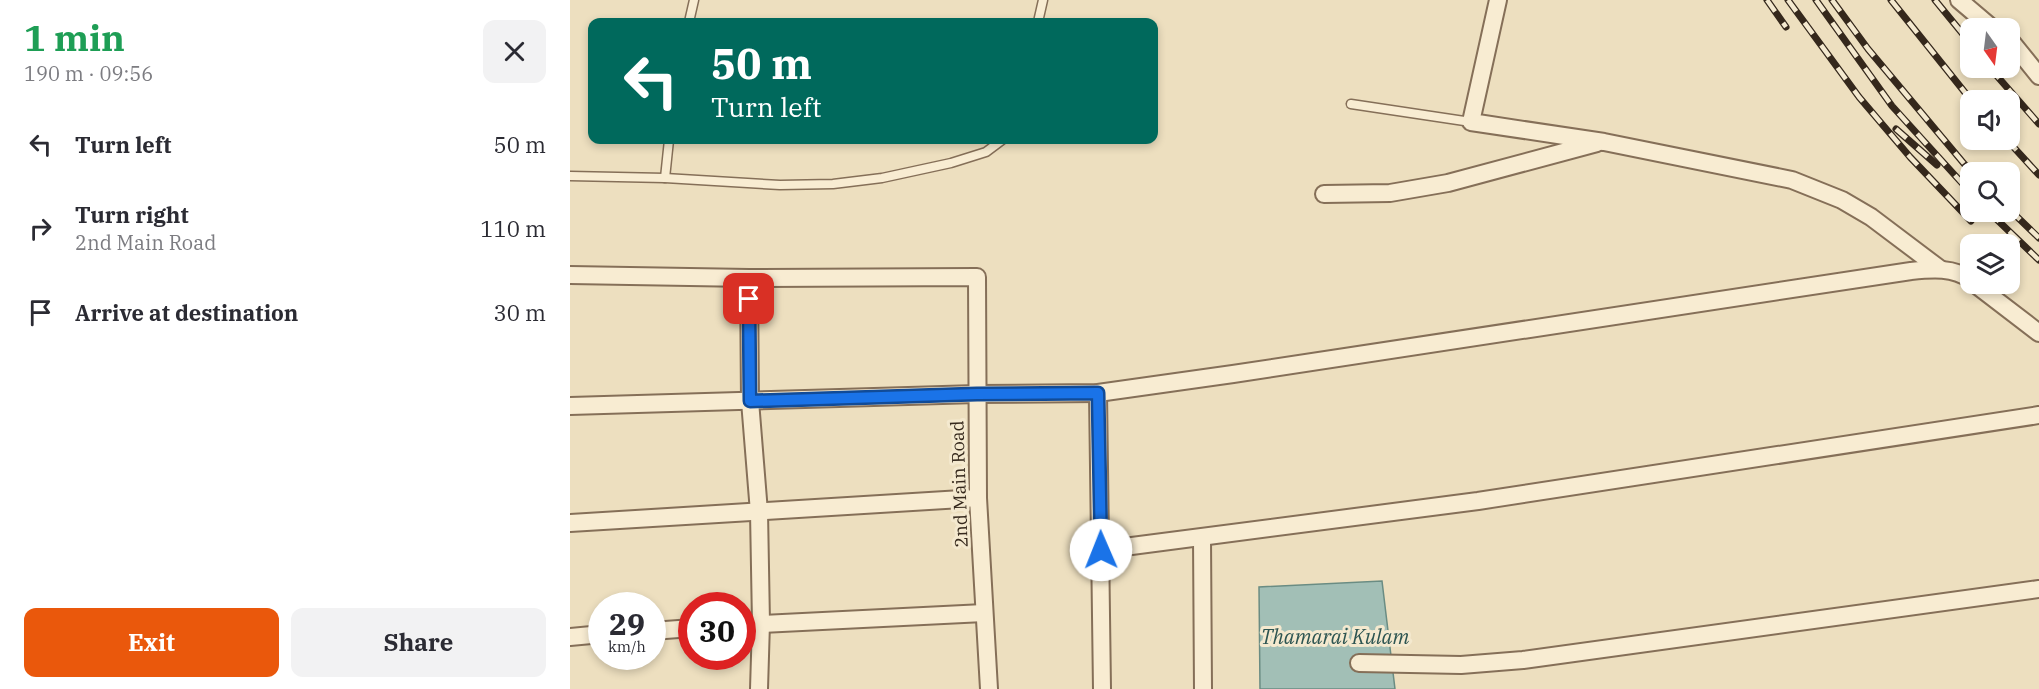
<!DOCTYPE html>
<html lang="en">
<head>
<meta charset="utf-8">
<style>
  body { margin:0; font-family:"IBM Plex Serif",serif; background:#f2f2f3; color:#2b2b33; height:100vh; display:flex; flex-direction:column; font-size:22px; white-space:nowrap }
  * { box-sizing:border-box; margin:0 }
  p { font-size:20px; color:#7c7c81 }
  .icon { flex:none; width:33px; height:33px; fill:none; stroke:currentColor; stroke-width:2; stroke-linecap:round; stroke-linejoin:round }
  .map { position:relative; flex:1; overflow:hidden }
  .sheet { display:flex; flex-direction:column; background:#fff; width:570px }
  .sheet>* { flex:none }
  .hud { position:absolute; left:18px; top:18px; width:570px; height:126px; border-radius:12px; box-shadow:0 3px 9px #0003; background:#00695c; color:#fff; overflow:hidden }
  .needle { width:39px; rotate:166deg }
  .fabs { position:absolute; left:1390px; top:18px; display:grid; gap:12px }
  .fabs a { display:grid; place-items:center; width:60px; height:60px; border-radius:12px; background:#fff; box-shadow:0 3px 9px #0003; font-size:30px }
  .speed { position:absolute; left:18px; top:592px; display:flex; gap:12px; font-size:30px; font-weight:700; text-align:center }
  .speed>* { display:grid; place-content:center; width:78px; height:78px; border-radius:50%; background:#fff; box-shadow:0 3px 9px #0003; line-height:1 }
  .speed small { font-size:15px; font-weight:400 }
  .speed .limit { border:9px solid #d22; background:#fff; color:#111 }
  .pin { position:absolute; display:grid; place-items:center; width:51px; height:51px; color:#fff; margin:-26px; border-radius:12px; box-shadow:0 3px 9px #0006 }
  .me { position:absolute; width:66px; margin:-33px; rotate:359deg; stroke-linejoin:round; filter:drop-shadow(0 0 4px #0008) }
  .turn { display:flex; align-items:center; gap:21px; height:126px; padding:0 24px; font-size:27px }
  .turn .icon { width:78px; height:78px; stroke-width:2.5 }
  .turn b { display:block; font-size:42px; line-height:51px }
  .round { display:grid; place-items:center; flex:none; width:63px; height:63px; border-radius:12px; background:#f2f2f3 }
  .head { display:flex; align-items:center; justify-content:space-between; height:102px; padding:0 24px }
  h1 { font-size:36px; font-weight:700; line-height:45px; color:#1e9e55 }
  .cta { display:flex; gap:12px; margin-top:auto; padding:12px 24px }
  .cta a { flex:1; height:69px; border-radius:12px; background:#ea580c; color:#fff; font-size:24px; font-weight:700; line-height:69px; text-align:center }
  .cta a+a { background:#f2f2f3; color:#2b2b33 }
  ul { padding:0; list-style:none }
  li { display:flex; align-items:center; gap:18px; height:84px; padding:0 24px }
  li div { flex:1 }
  li b { display:block; font-size:22px }
  li em { font-style:normal }
  main { display:flex; flex:1; min-height:0 }
  .map>svg:first-child { display:block }
  .water { fill:#a2bfb6; stroke:#6a8c83; stroke-width:1.5 }
  .lines { fill:none; stroke-linecap:round; stroke-linejoin:round }
  .lane-casing { stroke:#856f58; stroke-width:11 }
  .street-casing { stroke:#856f58; stroke-width:20 }
  .lane { stroke:#f8ecd2; stroke-width:8 }
  .street { stroke:#f8ecd2; stroke-width:16 }
  .rail-casing { stroke:#35281c; stroke-width:7 }
  .rail { stroke:#f4e9cf; stroke-width:4.5; stroke-dasharray:14; stroke-linecap:butt }
  .route-casing { stroke:#114b97; stroke-width:15 }
  .route { stroke:#1a73e8; stroke-width:10 }
  .labels { text-anchor:middle; dominant-baseline:central; stroke-width:6; stroke-linejoin:round; paint-order:stroke }
  .street-label { font-size:18px; fill:#35281c; stroke:#f4e9cf }
  .water-label { font-size:20px; font-style:italic; fill:#2c5451; stroke:#f4e9cf }
</style>
</head>
<body>
<main>
<section class="sheet">
<div class="head"><div><h1>1 min</h1><p>190 m · 09:56</p></div><a class="round"><svg class="icon" aria-label="close" viewBox="0 0 24 24"><path d="M6 6l12 12M18 6L6 18"/></svg></a></div>
<ul>
<li><svg class="icon" aria-label="left" viewBox="0 0 24 24"><path d="M17 20v-9H6M10 6l-5 5 5 5"/></svg><div><b>Turn left</b></div><em>50 m</em></li>
<li><svg class="icon" aria-label="right" viewBox="0 0 24 24"><path d="M7 20v-9h11M14 6l5 5-5 5"/></svg><div><b>Turn right</b><p>2nd Main Road</p></div><em>110 m</em></li>
<li><svg class="icon" aria-label="arrive" viewBox="0 0 24 24"><path d="M6 21V4h12l-3 4 3 4H6"/></svg><div><b>Arrive at destination</b></div><em>30 m</em></li>
</ul>
<div class="cta"><a>Exit</a><a>Share</a></div>
</section>
<div class="map">
<svg width="1469" height="689" viewBox="0 0 1469 689">
  <rect width="100%" height="100%" fill="#eddfbf"/>
  <path class="water" d="M812,581L825,689H690L689,587Z"/>
  <g class="lines">
    <g class="lane-casing">
      <g id="lane">
        <path d="M119,22L124,0"/>
        <path d="M468,22L473,0"/>
        <path d="M781,104L901,122"/>
        <path d="M0,176L95,178L210,185L263,184L312,178L381,163L416,152L432,140"/>
        <path d="M95,178L99,140"/>
      </g>
    </g>
    <g class="street-casing">
      <g id="street">
        <path d="M928,0L901,122L1034,142L1222,180L1272,200L1301,217L1370,269"/>
        <path d="M1389,0L1422,28"/>
        <path d="M1440,40L1469,76"/>
        <path d="M754,194L820,193L878,183L1027,143"/>
        <path d="M0,275L179,278L407,277L408,498L419,689"/>
        <path d="M179,278L180,401L189,512L191,623L189,689"/>
        <path d="M1405,284L1469,333"/>
        <path d="M528,393L532,689"/>
        <path d="M0,406L407,394L528,393L663,374L1341,271C1362,269 1384,267 1401,280"/>
        <path d="M0,523L408,498"/>
        <path d="M632,538L633,689"/>
        <path d="M531,550L908,501L1469,415"/>
        <path d="M172,625L414,613"/>
        <path d="M82,631L122,628"/>
        <path d="M0,637L32,634"/>
        <path d="M789,663L891,665L953,660L1469,589"/>
      </g>
    </g>
    <use href="#lane" class="lane"/>
    <use href="#street" class="street"/>
    <g class="rail-casing">
      <g id="rail">
        <path d="M1197,0L1216,27"/>
        <path d="M1218,0L1289,97L1340,157L1401,221"/>
        <path d="M1246,0L1322,106L1401,193"/>
        <path d="M1262,0L1298,49L1401,172"/>
        <path d="M1321,0L1401,100"/>
        <path d="M1365,0L1401,44"/>
        <path d="M1420,68L1469,124"/>
        <path d="M1326,129L1367,165"/>
        <path d="M1437,140L1469,175"/>
        <path d="M1440,210L1469,238"/>
        <path d="M1419,212L1469,260"/>
      </g>
    </g>
    <use href="#rail" class="rail"/>
  </g>
  <g class="lines">
    <g class="route-casing">
      <path id="route" d="M179,299L180,401L407,394L528,393L531,550"/>
    </g>
    <use href="#route" class="route"/>
  </g>
  <g class="labels">
    <g class="street-label">
      <text transform="translate(389 484) rotate(-92)">2nd Main Road</text>
    </g>
    <g class="water-label">
      <text x="765" y="636">Thamarai Kulam</text>
    </g>
  </g>
</svg>
<div class="fabs">
<a><svg class="needle" viewBox="-14 -14 28 28"><path d="M0-13l5 13h-10z" fill="#e53935"/><path d="M0 13l5-13h-10z" fill="#7c7c81"/></svg></a>
<a><svg class="icon" aria-label="sound" viewBox="0 0 24 24"><path d="M4 9h4l5-4v14l-5-4H4zM17 9q2 3 0 6"/></svg></a>
<a><svg class="icon" aria-label="search" viewBox="0 0 24 24"><circle cx="10" cy="10" r="6"/><path d="M15 15l6 6"/></svg></a>
<a><svg class="icon" aria-label="layers" viewBox="0 0 24 24"><path d="M12 4l9 5-9 5-9-5zM3 14l9 5 9-5"/></svg></a>
</div>
<div class="speed"><div>29<small>km/h</small></div><div class="limit">30</div></div>
<div class="pin" style="left:179px;top:299px;background:#d93025"><svg class="icon" aria-label="arrive" viewBox="0 0 24 24"><path d="M6 21V4h12l-3 4 3 4H6"/></svg></div>
<svg class="me" style="left:531px;top:550px" viewBox="-20 -20 40 40"><circle r="19" fill="#fff"/><path d="M0-13L10 11 0 6-10 11z" fill="#1a73e8"/></svg>
<div class="hud">
<div class="turn"><svg class="icon" aria-label="left" viewBox="0 0 24 24"><path d="M17 20v-9H6M10 6l-5 5 5 5"/></svg><div><b>50 m</b>Turn left</div></div>
</div>
</div>
</main>
</body>
</html>
